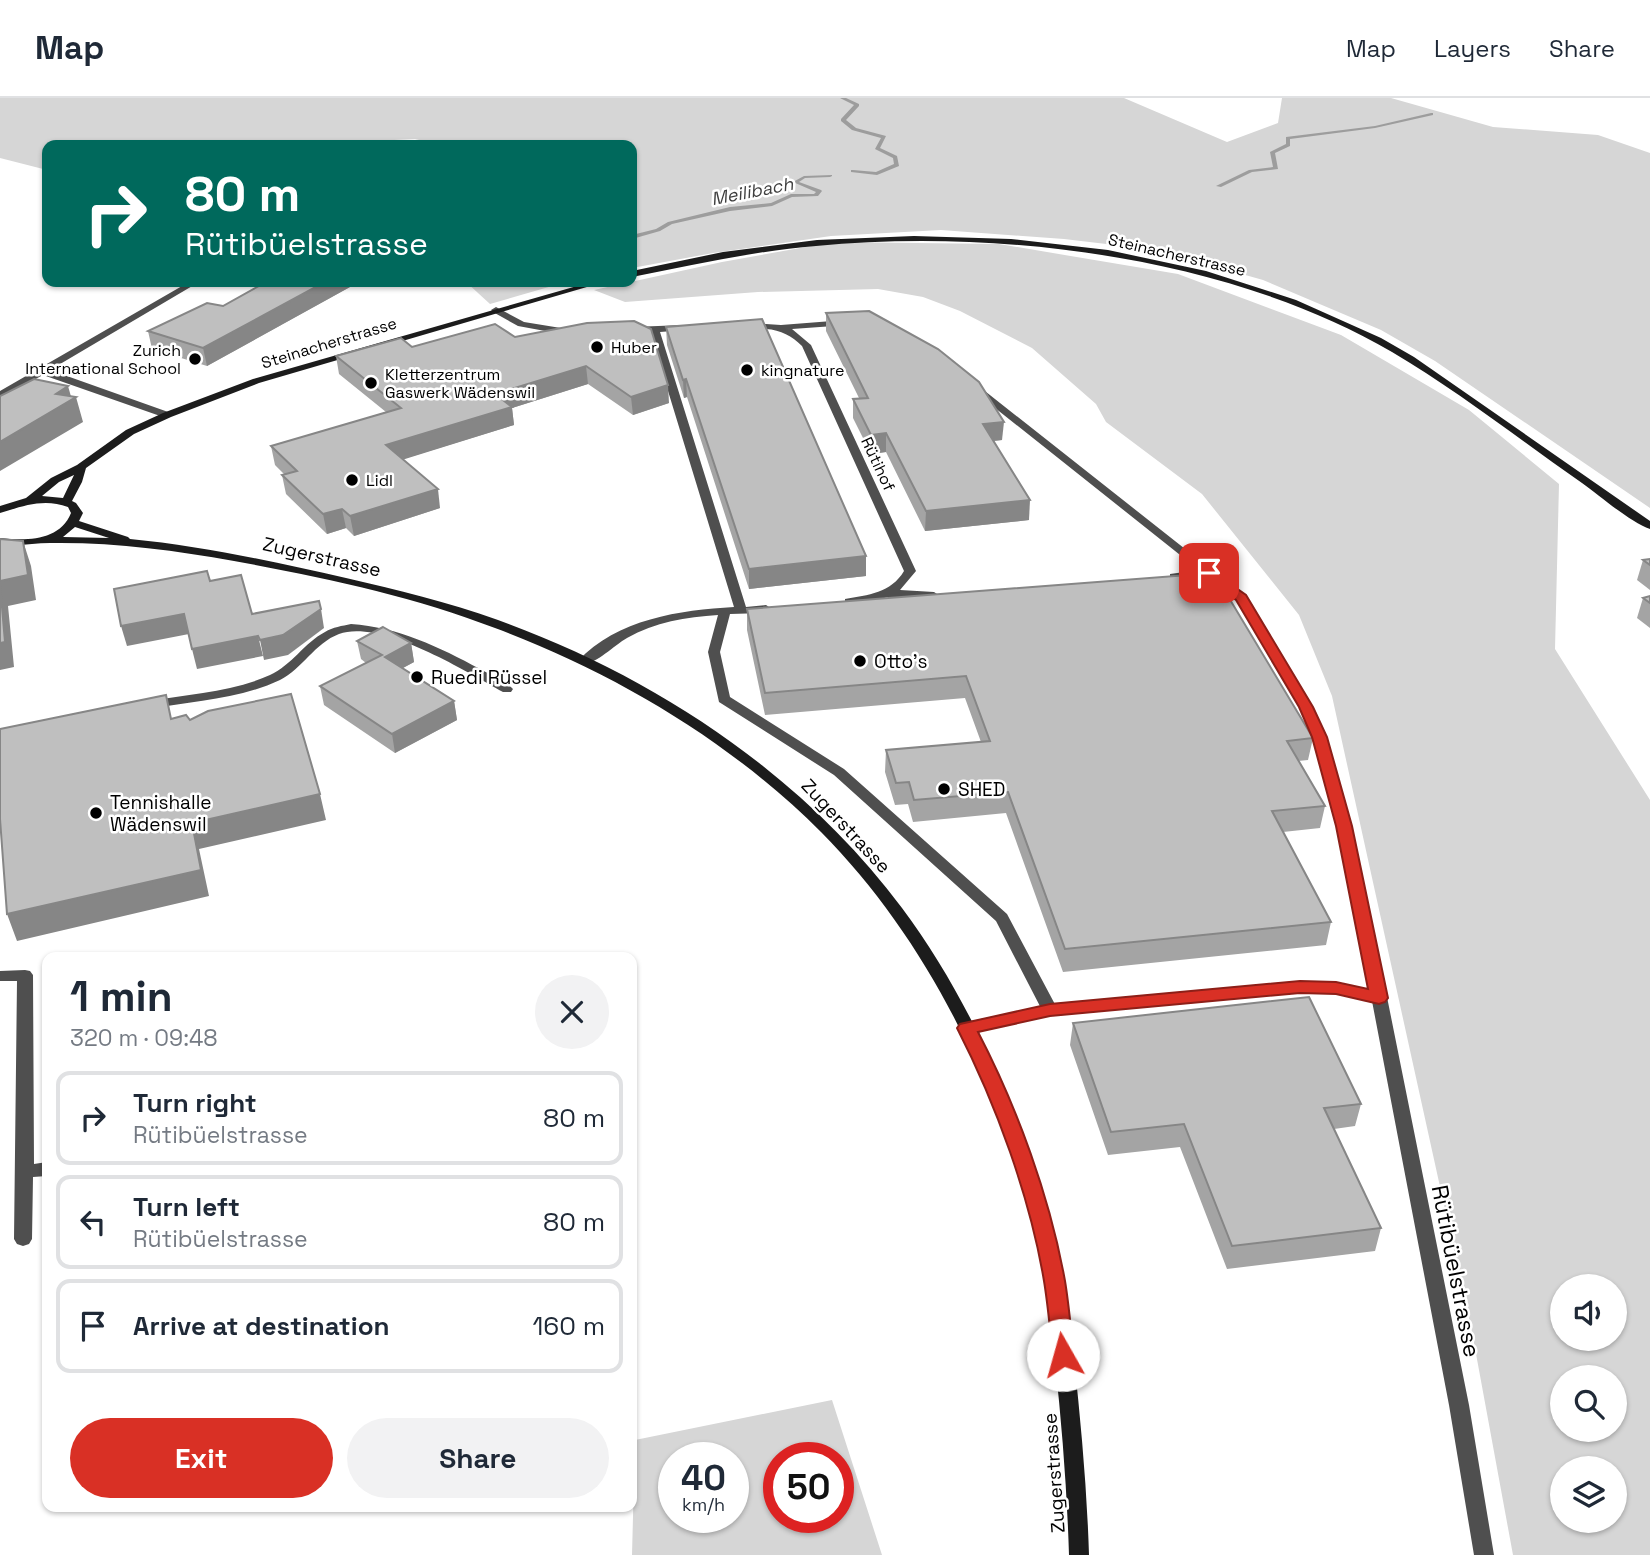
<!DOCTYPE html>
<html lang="en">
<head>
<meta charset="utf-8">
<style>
  body { margin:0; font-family:"Space Grotesk",sans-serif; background:#f2f2f3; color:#1f2937; height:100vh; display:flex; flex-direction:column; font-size:26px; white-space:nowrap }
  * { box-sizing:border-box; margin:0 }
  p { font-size:23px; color:#747a83 }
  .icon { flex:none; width:38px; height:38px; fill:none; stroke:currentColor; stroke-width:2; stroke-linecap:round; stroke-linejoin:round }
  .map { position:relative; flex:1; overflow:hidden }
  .panel { position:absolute; left:42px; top:854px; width:595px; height:560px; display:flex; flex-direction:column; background:#fff; border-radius:14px; box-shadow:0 2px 5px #0004 }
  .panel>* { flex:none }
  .banner { position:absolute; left:42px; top:42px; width:595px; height:147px; border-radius:14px; box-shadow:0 2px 5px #0004; background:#00695c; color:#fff; overflow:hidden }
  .controls { position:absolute; left:1550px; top:1176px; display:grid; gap:14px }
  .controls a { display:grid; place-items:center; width:77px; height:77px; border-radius:50%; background:#fff; box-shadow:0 2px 5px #0004; font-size:35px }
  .speed { position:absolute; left:658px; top:1344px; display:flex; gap:14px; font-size:35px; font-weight:700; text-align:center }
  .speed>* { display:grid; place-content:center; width:91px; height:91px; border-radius:50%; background:#fff; box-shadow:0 2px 5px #0004; line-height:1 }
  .speed small { font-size:18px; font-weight:400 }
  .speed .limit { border:10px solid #d22; background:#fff; color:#111 }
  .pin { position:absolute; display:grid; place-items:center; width:60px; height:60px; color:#fff; margin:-30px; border-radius:14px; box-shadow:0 4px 10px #0006 }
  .me { position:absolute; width:77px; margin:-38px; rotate:353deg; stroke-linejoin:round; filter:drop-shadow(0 0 5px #0008) }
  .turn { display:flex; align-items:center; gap:24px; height:147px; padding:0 28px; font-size:32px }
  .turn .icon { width:91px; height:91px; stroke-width:2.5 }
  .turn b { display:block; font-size:49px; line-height:60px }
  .round { display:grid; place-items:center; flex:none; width:74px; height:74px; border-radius:37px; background:#f2f2f3 }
  .summary { display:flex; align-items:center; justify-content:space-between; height:119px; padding:0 28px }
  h1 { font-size:42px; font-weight:700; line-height:52px }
  .cta { display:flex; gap:14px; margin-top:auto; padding:14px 28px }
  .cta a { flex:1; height:80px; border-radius:42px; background:#d93025; color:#fff; font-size:28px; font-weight:700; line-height:80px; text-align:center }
  .cta a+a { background:#f2f2f3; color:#1f2937 }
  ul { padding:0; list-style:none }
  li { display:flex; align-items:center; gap:21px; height:94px; margin:0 14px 10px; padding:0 14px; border:4px solid #e0e1e3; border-radius:14px }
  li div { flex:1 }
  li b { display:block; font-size:26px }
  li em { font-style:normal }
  header { display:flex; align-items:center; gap:42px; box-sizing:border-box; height:98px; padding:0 35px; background:#fff; border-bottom:2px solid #e0e1e3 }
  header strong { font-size:33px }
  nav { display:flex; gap:38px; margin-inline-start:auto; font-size:24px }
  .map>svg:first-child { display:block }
  .green { fill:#d6d6d6; fill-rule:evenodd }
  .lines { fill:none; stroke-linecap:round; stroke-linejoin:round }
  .stream { fill:#9d9d9d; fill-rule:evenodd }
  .lane { fill:#4f4f4f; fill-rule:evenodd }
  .street { fill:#4f4f4f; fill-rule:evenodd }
  .secondary { fill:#1c1c1c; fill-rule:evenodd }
  .wall { fill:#a4a4a4 }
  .shaded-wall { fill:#868686 }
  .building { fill:#bfbfbf; stroke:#868686; stroke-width:2 }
  .route { fill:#d93025; stroke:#8d1f18; stroke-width:2 }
  .poi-dot { fill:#000; stroke:#fff; stroke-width:2.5 }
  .labels { text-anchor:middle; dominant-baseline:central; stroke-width:5; stroke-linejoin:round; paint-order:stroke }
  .far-street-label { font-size:16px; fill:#000; stroke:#fff }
  .far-poi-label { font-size:16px; fill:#000; stroke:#fff; text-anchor:start }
  .far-water-label { font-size:18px; font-style:italic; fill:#3e3e3e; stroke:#fff }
  .street-label { font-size:19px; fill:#000; stroke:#fff }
  .poi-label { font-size:19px; fill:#000; stroke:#fff; text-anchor:start }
  .near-street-label { font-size:23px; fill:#000; stroke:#fff }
</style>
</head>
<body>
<header>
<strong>Map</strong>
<nav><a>Map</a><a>Layers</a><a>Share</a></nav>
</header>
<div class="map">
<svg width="1650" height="1457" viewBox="0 0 1650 1457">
  <rect width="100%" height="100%" fill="#fff"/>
  <g class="green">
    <path d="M0,0H1124L1227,44L1278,25L1282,0H1391L1493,29L1598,37L1650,55V410L1435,263L1381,232L1263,182L1157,152L1064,141L941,132L831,138L713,155L632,170V47H440L415,41L290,47H47V72L0,60Z"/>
    <path d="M834,144L999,146L1178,176L1341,237L1469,312L1559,386L1555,551L1650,702V1457H1513L1472,1234L1332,598L1299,517L1202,396L1106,324L1096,306L1032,250L960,213L923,199L878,191L758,194L625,204L594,192L722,164ZM1563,1188H1615V1241H1563ZM1563,1279H1615V1332H1563ZM1563,1370H1615V1423H1563Z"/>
    <path d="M466,184H566L490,206Z"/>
    <path d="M832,1302L882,1457H632L635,1342ZM674,1360H733V1419H674ZM779,1360H838V1419H779Z"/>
  </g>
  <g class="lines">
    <g class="stream">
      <path d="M840,0H846L859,6V8L846,22L856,30L886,38L880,50L897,58L899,68L877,77L851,74V72H853L876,74L894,66L893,60L875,51L881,40L852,32L841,23V21L854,7Z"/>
      <path d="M1431,15H1433V17L1375,30L1290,41V48L1275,55L1278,71L1252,74L1221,89L1216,88L1249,72L1273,69L1270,54L1286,46V39L1375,28Z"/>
      <path d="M832,77V78L830,79L805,80L799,84L821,92L822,93L818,98L792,99L772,108L730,113L672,126L660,133L632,141V137L656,131L668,124L730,109L771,105L791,96H814L816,94L793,84L804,78Z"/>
    </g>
    <g class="lane">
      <path d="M496,209L524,224L567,231L572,234L567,237L518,228L493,214L491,212Z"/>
      <path d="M845,222L848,223V227L792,231L811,247L916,473L900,492L934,494L940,498L938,501L888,499L867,505L845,507V501C868,497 891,495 904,473L802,248C792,238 781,232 766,231C758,230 751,232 744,228L749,225L781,227Z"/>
      <path d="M683,227L688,230L686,232L660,234L746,509L766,507L772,511L766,515L730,516L720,554L730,599L844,671L1007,816L1058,912L1056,916H1044L996,823L834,677L719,604L708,554L718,517C686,519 655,524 627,540C614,547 595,568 580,566L578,563C617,521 680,512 734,509L650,234L633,235L628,232L633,229Z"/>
      <path d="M970,286H976L1213,473V477L1170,480V476L1199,472L970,290Z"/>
    </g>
    <g class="street">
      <path d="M189,184H199L50,272L171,315V319H163L43,277L0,300V293Z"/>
      <path d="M1209,472L1245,497L1312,609L1327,639L1351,728L1387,899L1469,1307L1494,1457H1474L1449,1307L1372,903L1336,895L1300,894L1050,918L967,936L961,934L959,930L961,926L967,924L1050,906L1300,884L1336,885L1370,892L1337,728L1313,639L1300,609L1236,502L1205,477V473Z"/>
      <path d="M351,526C398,529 439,549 480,571C491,577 505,582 513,591L511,594H503C465,573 381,521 339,536C315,545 302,571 280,582C240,601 192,603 149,611L143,607L149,603C189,596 233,594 270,577C292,567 304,545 325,534C333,529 342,528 351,526Z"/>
      <path d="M25,872L30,873L33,877L34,1066L47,1064V1078L33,1079L32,1141L29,1146L23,1148L17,1146L14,1141L17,883H0V873Z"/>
    </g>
    <g class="secondary">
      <path d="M914,138L1011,141L1108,152L1206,173L1296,202L1381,240L1414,259L1650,423V431C1630,424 1600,398 1582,385C1519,341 1458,293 1392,254C1230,159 1000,130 816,148C754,153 693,167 632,179V173L723,154L817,142Z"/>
      <path d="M591,184H604L259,285L171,319L134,336L86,370L82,384L72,403L76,405L83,415L79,423L128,439L130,441C203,448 275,464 346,480C397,492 448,504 498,522C654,578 802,676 902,810C983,919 1034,1052 1063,1183C1069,1209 1070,1235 1074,1261C1081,1326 1087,1391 1089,1457H1069C1067,1392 1062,1328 1055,1264C1052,1239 1051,1213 1046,1188C1014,1023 941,855 821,734C730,643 615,575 495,530C412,498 322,479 234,463C174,452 112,444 50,445C33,445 18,449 0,446V440C26,443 60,443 71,415L68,409C44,400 23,408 0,415V408L26,400L51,380L77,367L126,332L163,315L253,281ZM74,377L63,400L42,398L59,384ZM75,429L109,440L63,439Z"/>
    </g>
  </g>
  <g class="wall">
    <path d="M266,184H359L207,268L152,251L148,233L223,208Z"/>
    <path d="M826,215L1002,342L994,343L1029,422L925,433L886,354L871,356L853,320V301L859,300L826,233Z"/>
    <path d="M587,225L669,305L633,317L588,286L512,310L514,327L403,361L440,410L354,438L346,430L327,436L286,396L282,377L284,376L275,367L271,348L386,314L339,276L336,258L412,249L515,239Z"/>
    <path d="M666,229L866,478L749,491L687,299L684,300L667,247Z"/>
    <path d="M1650,461V492L1637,482L1643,462Z"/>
    <path d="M1650,498V530L1637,520L1643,500Z"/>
    <path d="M747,511L1313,640L1308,662L1298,663L1325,708L1320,730L1283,734L1331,824L1326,847L1063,874L1006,715L913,724L908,706L895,707L885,674L886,652L981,644L965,600L765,617L747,532Z"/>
    <path d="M357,543L411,545L414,564L403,570L454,603L457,622L395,655L324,607L320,588L366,565L361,561Z"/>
    <path d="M1073,925L1361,1006L1355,1028L1334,1031L1381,1130L1375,1153L1227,1171L1180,1049L1108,1057L1070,947Z"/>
  </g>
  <g class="shaded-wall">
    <path d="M325,184H359L207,268L203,250Z"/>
    <path d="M586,268L588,286L512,310L514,327L389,366L386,347L495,296Z"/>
    <path d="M686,281L687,299L684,300L683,282Z"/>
    <path d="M668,287L669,305L633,317L631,299Z"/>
    <path d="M68,288L72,302L76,299L83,324L0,373V344L56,296Z"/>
    <path d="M1004,324L1002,342L982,344L983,326Z"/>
    <path d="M886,335V354L871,356V337Z"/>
    <path d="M438,391L440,410L354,438L350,418Z"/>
    <path d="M1030,402L1029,422L925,433L926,413Z"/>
    <path d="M342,411L346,430L327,436L323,416Z"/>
    <path d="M23,443L31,468L36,502L8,508L14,569L0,572V483Z"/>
    <path d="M866,458V478L749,491V471Z"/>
    <path d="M321,511L324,530L288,557L264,562L260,542Z"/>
    <path d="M184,516L189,536L127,548L121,528Z"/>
    <path d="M258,538L263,558L197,571L192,551Z"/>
    <path d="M411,545L414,564L388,578L385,559Z"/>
    <path d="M454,603L457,622L395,655L392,636Z"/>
    <path d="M320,696L326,722L199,751L209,798L17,843L7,816L192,725Z"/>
  </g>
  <g class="building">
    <path d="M266,184H325L203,250L148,233L207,205L223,208Z"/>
    <path d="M869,213L938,251L979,284L1004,324L983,326L1030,402L926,413L886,335L871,337L853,301L868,300L826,215Z"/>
    <path d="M762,221L866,458L749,471L686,281L683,282L666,229Z"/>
    <path d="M634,223L651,231L668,287L631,299L586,268L495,296L512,309L386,347L438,391L350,418L342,411L323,416L282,377L297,373L271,348L401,310L336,258L401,240L412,249L495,226L515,239L587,225Z"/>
    <path d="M34,281L68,288L56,296L76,299L0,344V298Z"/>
    <path d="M0,441L23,443L28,477L0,483Z"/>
    <path d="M1650,461V467L1643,462Z"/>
    <path d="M207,473L210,483L241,477L252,516L319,503L321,511L283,537L260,542L258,538L192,551L184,516L121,528L114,491Z"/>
    <path d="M1214,475L1313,640L1287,643L1325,708L1272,713L1331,824L1065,851L1008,694L914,702L909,684L896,685L886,652L990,643L966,578L765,595L747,511Z"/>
    <path d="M0,486L5,544L0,545Z"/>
    <path d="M1650,498V505L1643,500Z"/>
    <path d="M383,529L411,545L385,559L454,603L392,636L320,588L382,557L357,543Z"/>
    <path d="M291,596L320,696L192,725L201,772L7,816L0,721V631L166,597L171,621L186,617L190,622L208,613Z"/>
    <path d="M1309,899L1361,1006L1324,1010L1381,1130L1232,1148L1184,1026L1111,1034L1073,925Z"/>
  </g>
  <path class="route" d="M1209,471L1246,497L1313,609L1327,639L1352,728L1388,900L1385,904L1379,906L1336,896L1300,895L1050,918L978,934C1017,1009 1050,1099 1065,1183C1069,1207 1071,1233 1074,1257L1071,1264L1063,1267L1056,1264L1053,1257C1050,1233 1048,1207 1044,1183C1030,1099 996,1006 957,930L960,926L1050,906L1300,883L1336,884L1368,891L1336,728L1312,639L1299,609L1236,502L1203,475Z"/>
  <g class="poi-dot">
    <circle cx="597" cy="249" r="7"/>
    <circle cx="195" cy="261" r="7"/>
    <circle cx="747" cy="272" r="7"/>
    <circle cx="371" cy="285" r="7"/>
    <circle cx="352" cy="382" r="7"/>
    <circle cx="860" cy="563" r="7"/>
    <circle cx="417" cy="579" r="7"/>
    <circle cx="944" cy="691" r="7"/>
    <circle cx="96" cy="715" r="7"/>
  </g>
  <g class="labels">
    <g class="far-street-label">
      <text transform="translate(1177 157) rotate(13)">Steinacherstrasse</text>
      <text transform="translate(329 245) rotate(-17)">Steinacherstrasse</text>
      <text transform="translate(878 366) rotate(65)">Rütihof</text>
    </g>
    <g class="far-poi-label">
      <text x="611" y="249">Huber</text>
      <text x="181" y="252" text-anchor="end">Zurich<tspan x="181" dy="18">International School</tspan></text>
      <text x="761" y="272">kingnature</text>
      <text x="385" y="276">Kletterzentrum<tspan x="385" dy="18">Gaswerk Wädenswil</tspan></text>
      <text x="366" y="382">Lidl</text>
    </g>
    <g class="far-water-label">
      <text transform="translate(752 93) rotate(-11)">Meilibach</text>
    </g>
    <g class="street-label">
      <text transform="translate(322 459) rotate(13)">Zugerstrasse</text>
      <text transform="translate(846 728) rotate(47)">Zugerstrasse</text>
      <text transform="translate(1054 1375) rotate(-94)">Zugerstrasse</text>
    </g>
    <g class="poi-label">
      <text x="874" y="563">Otto's</text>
      <text x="431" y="579">Ruedi Rüssel</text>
      <text x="958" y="691">SHED</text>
      <text x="110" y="704">Tennishalle<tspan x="110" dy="22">Wädenswil</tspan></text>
    </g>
    <g class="near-street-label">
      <text transform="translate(1456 1173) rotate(79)">Rütibüelstrasse</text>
    </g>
  </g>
</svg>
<div class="controls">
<a><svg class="icon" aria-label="sound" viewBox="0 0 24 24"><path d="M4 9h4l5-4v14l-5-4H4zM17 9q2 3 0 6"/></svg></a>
<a><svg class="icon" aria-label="search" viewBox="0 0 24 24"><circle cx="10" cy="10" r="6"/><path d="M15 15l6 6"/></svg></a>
<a><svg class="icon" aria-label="layers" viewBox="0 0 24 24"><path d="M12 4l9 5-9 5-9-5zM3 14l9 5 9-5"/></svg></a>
</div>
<div class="speed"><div>40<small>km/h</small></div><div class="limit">50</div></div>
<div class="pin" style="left:1209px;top:475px;background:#d93025"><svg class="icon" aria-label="arrive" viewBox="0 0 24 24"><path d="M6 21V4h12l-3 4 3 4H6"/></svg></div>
<svg class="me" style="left:1063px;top:1257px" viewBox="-20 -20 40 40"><circle r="19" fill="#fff"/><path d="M0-13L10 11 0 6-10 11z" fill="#d93025"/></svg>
<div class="banner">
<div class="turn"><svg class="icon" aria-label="right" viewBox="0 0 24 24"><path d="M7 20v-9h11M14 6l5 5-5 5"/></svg><div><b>80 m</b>Rütibüelstrasse</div></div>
</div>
<section class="panel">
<div class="summary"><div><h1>1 min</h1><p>320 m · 09:48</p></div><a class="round"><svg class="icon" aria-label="close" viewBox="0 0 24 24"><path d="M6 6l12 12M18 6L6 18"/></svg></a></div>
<ul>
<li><svg class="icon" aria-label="right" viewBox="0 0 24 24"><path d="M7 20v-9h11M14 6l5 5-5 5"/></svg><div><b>Turn right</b><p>Rütibüelstrasse</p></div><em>80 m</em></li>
<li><svg class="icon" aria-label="left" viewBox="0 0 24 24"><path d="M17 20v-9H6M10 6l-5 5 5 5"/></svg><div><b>Turn left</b><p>Rütibüelstrasse</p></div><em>80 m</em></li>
<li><svg class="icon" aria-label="arrive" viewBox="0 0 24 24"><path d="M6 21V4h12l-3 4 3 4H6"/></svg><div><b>Arrive at destination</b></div><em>160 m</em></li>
</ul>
<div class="cta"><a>Exit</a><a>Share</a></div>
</section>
</div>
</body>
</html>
